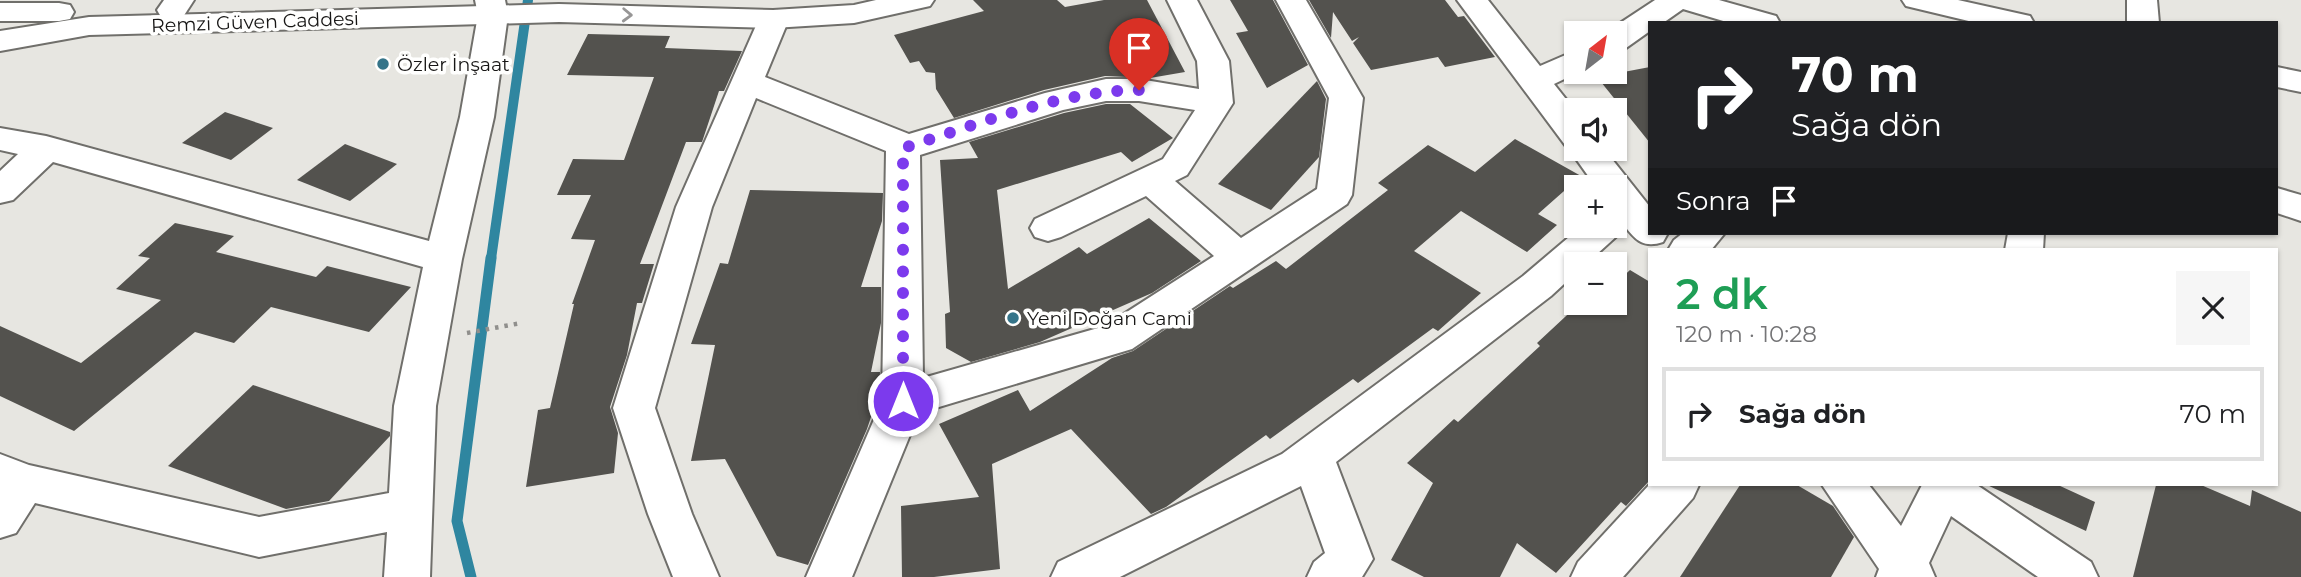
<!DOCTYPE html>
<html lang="tr">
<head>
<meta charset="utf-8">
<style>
  body { margin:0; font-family:Montserrat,sans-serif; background:#f6f6f6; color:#202124; height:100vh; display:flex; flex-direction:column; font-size:26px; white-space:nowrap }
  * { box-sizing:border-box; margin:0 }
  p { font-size:23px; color:#757577 }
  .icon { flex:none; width:38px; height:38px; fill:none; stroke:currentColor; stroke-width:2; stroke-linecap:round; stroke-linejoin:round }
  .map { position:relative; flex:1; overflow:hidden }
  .drawer { position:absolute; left:1648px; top:248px; width:630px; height:238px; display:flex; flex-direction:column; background:#fff; border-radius:0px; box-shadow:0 2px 5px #0004 }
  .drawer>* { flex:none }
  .top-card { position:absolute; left:1648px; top:21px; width:630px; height:214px; border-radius:0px; box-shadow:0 2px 5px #0004; background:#202124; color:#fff; overflow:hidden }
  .needle { width:46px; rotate:31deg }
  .controls { position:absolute; left:1564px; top:21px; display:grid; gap:14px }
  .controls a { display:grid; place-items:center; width:63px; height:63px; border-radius:0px; background:#fff; box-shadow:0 2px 5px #0004; font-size:35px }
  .pin { position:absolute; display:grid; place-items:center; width:60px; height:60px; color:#fff; margin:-72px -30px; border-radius:50% 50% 50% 0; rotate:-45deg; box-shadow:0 0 7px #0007 }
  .pin .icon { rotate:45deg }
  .me { position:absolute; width:77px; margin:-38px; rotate:0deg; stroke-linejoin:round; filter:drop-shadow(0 0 5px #0008) }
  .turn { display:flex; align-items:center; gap:24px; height:147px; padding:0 28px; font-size:32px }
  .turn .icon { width:91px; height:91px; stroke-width:2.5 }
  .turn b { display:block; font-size:49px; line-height:60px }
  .then { display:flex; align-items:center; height:66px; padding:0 28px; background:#0003; gap:14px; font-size:26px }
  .round { display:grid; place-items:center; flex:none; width:74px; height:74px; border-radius:0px; background:#f6f6f6 }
  .overview { display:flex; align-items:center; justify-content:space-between; height:119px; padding:0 28px }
  h1 { font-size:42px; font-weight:600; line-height:52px; color:#1e9e55 }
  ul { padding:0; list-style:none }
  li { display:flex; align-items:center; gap:21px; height:94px; margin:0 14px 10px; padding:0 14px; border:4px solid #e0e0e0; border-radius:0px }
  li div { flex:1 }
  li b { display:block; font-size:26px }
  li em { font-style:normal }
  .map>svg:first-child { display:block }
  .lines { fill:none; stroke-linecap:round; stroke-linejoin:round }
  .stream-far1 { stroke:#2f86a0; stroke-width:10 }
  .stream { stroke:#2f86a0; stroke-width:11 }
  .building { fill:#53524e }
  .minor-casing { stroke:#706f6b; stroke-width:4 }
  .secondary-casing { stroke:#706f6b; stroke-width:4 }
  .path { stroke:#908f8c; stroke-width:4.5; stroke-dasharray:3.5 6; stroke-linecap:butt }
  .minor { fill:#fff; fill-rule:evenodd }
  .secondary { fill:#fff; fill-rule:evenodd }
  .oneway { stroke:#979696 }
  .route { stroke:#7c3aed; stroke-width:12; stroke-dasharray:0 21.6 }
  .poi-dot { fill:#357489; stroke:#fffffe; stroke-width:2.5 }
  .labels { text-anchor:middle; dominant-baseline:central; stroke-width:7; stroke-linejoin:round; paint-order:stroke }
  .street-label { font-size:19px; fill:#171615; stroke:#fffffe }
  .poi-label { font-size:19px; fill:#171615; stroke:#fffffe; text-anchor:start }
</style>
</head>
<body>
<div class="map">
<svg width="2301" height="577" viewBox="0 0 2301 577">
  <rect width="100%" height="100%" fill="#e7e6e1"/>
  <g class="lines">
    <path class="stream-far1" d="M491,259L528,0"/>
    <path class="stream" d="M471,577L457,521L491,258"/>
  </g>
  <g class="building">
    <path d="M973,0H1057L1065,7L1104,0H1147L1185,72L1150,78L1105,76L1044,90L954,118L936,89L935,73L926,72L919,61L910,63L894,35L984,11Z"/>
    <path d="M1230,0H1273L1308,65L1267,88L1236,33L1248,31Z"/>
    <path d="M1309,0H1445L1458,17L1464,16L1495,57L1445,67L1438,57L1371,70L1353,43L1359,37L1352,41L1333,12L1331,38Z"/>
    <path d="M588,34L670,36L665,48L742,51L724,91H719L702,142H686L640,264H654L642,303H637L627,355L610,407L618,433L614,473L526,487L538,410L550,408L574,304H572L595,240L571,239L591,195H557L573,159L624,160L654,77L567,75Z"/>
    <path d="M1650,67V143L1597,77Z"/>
    <path d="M1317,81L1326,99L1319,157L1271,210L1218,184Z"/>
    <path d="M1106,104H1130L1173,138L1132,162L1121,152L997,190L1008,289L1079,247L1087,254L1149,218L1201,261L1152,293L1040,342L971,362L946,348L945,314L950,312L940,160L978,158L969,142L1064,113Z"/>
    <path d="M225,112L273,128L231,160L182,143Z"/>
    <path d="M1515,139L1581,176L1538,214L1557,225L1527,252L1461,211L1414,251L1481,293L1438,331L1433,328L1358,383L1353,379L1270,439L1266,435L1166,507L1151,514L1071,429L992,464L1000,569L934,577H902L901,506L979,497L939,424L1018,390L1030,411L1112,358L1133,351L1230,286L1233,288L1276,261L1286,269L1388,190L1378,183L1428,145L1475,172Z"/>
    <path d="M345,144L397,164L350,201L297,180Z"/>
    <path d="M750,190L883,193L882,221L861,287H881V323L871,372H880L879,393L867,429L808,565L777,556L725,459L691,461L715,345L691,344L720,263L728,264Z"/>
    <path d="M175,223L234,236L216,252L316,277L327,266L411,287L369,332L271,307L234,343L195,332L74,431L0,396V326L81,363L161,300L116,289L150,258L138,256Z"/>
    <path d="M1630,270L1650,282V480L1626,506L1621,502L1556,573L1517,543L1500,577H1424L1391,560L1433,483L1407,463L1454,419L1458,422L1540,346L1537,343L1580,303H1615V284Z"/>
    <path d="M253,385L390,432V436L329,501L286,509L168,466Z"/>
    <path d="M1740,485H1797L1833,506L1854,537L1831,577H1680Z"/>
    <path d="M1987,485H2058L2095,502L2086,531Z"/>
    <path d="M2156,485H2201L2250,506L2252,490L2301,512V577H2133Z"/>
  </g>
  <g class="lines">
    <g class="minor-casing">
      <g id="minor">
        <path d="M164,0H194L183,17L172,19L161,17L157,10Z"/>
        <path d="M475,0H505L508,15L494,117L462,259L436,406L430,577H384L387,532L259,557L35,503L16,533L0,538V454L29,465L259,517L389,493L394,406L423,267L53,162L13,200L0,203V171L18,154L0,150V128L46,136L429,241L460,117L478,15Z"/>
        <path d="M1167,0H1197L1229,61L1233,103L1187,175L1175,181L1241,238L1317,189L1329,98L1276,0H1306L1363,98L1352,195L1347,204L1132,349L919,413L852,577H806L882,401L886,151L756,98L712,207L655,408L692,514L719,577H673L648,514L613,408L676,207L762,12L773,10L784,12L789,19L765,77L909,134L1045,93L1106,79H1139L1199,89L1197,61ZM1106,101H1139L1195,110L1163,159L1035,219L1030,228L1035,237L1048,241L1061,237L1146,196L1214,256L1105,326L923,378L920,155L1063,110Z"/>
        <path d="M1457,0H1488L1540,66L1577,50V72H1579L1554,84L1577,113V149H1604L1650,207V233H1668L1663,242C1639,250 1632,235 1618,217L1623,226L1618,235L1586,264H1577V272L1551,296L1336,462L1373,559L1362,577H1307L1314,562L1325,553L1301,486L1120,577H1051L1058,562L1282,454L1523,276L1582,226H1615V216L1618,217L1615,213V187H1596L1569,149L1570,147L1565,145Z"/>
        <path d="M1655,0H1719L1776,16L1780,23H1730L1683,9L1663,23H1650V31L1626,48L1615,51V33H1605Z"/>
        <path d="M1902,0H1958L2030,16L2034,23H1977L1906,6Z"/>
        <path d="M2127,0H2157L2159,23H2127Z"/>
        <path d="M2277,67L2301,72V92L2277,87Z"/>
        <path d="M2277,188L2301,195V221L2277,213Z"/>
        <path d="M1683,233H1725L1711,250H1668L1674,240Z"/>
        <path d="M2008,233H2044L2043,250H2005Z"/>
        <path d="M1650,484L1699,485L1693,498L1623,577H1571L1578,562Z"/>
        <path d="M1822,485H1869L1901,526L1922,485H1977L2091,562L2098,577H2038L1951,516L1929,563L1935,577H1876L1879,569Z"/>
      </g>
    </g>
    <g class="secondary-casing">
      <g id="secondary">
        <path d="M876,0H934L930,6L854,23L773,28L559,22L89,35L0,51V31L89,17L559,4L773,10L854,5Z"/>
        <path d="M0,3H59L70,5L74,12L70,19L59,21H0Z"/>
      </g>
    </g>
    <path class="path" d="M467,333L521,323"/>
    <use href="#minor" class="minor"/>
    <use href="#secondary" class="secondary"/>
  </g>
  <defs><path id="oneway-chevron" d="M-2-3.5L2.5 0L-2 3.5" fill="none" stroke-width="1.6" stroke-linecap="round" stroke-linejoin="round" transform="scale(1.75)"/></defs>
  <use class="oneway" href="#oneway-chevron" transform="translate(627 15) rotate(2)"/>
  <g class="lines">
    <path class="route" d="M903,401V148C980,124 1058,91 1139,90"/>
  </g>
  <g class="poi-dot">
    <circle cx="383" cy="64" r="7"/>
    <circle cx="1013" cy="318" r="7"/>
  </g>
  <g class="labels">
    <g class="street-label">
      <text transform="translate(255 22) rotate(-2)">Remzi Güven Caddesi</text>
    </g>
    <g class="poi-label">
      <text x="397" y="64">Özler İnşaat</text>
      <text x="1027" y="318">Yeni Doğan Cami</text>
    </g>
  </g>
</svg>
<div class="controls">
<a><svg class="needle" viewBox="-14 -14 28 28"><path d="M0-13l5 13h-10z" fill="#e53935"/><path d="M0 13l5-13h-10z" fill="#757577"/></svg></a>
<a><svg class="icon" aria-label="sound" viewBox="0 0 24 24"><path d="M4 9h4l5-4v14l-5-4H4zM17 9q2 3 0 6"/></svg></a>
<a>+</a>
<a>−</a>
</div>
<div class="pin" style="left:1139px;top:90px;background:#d93025"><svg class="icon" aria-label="arrive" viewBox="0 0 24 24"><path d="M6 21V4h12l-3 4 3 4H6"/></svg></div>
<svg class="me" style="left:903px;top:401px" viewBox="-20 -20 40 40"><circle r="17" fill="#7c3aed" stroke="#fff" stroke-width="3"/><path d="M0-11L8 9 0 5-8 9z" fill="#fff"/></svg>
<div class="top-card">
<div class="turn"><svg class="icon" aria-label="right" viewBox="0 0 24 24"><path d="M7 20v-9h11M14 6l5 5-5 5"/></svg><div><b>70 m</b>Sağa dön</div></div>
<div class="then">Sonra<svg class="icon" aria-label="arrive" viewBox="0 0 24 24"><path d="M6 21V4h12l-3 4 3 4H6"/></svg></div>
</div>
<section class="drawer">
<div class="overview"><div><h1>2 dk</h1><p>120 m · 10:28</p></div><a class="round"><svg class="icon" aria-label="close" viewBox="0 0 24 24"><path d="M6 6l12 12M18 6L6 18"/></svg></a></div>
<ul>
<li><svg class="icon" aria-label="right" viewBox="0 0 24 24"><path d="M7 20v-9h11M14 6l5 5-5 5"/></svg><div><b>Sağa dön</b></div><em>70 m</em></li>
</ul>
</section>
</div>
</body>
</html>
